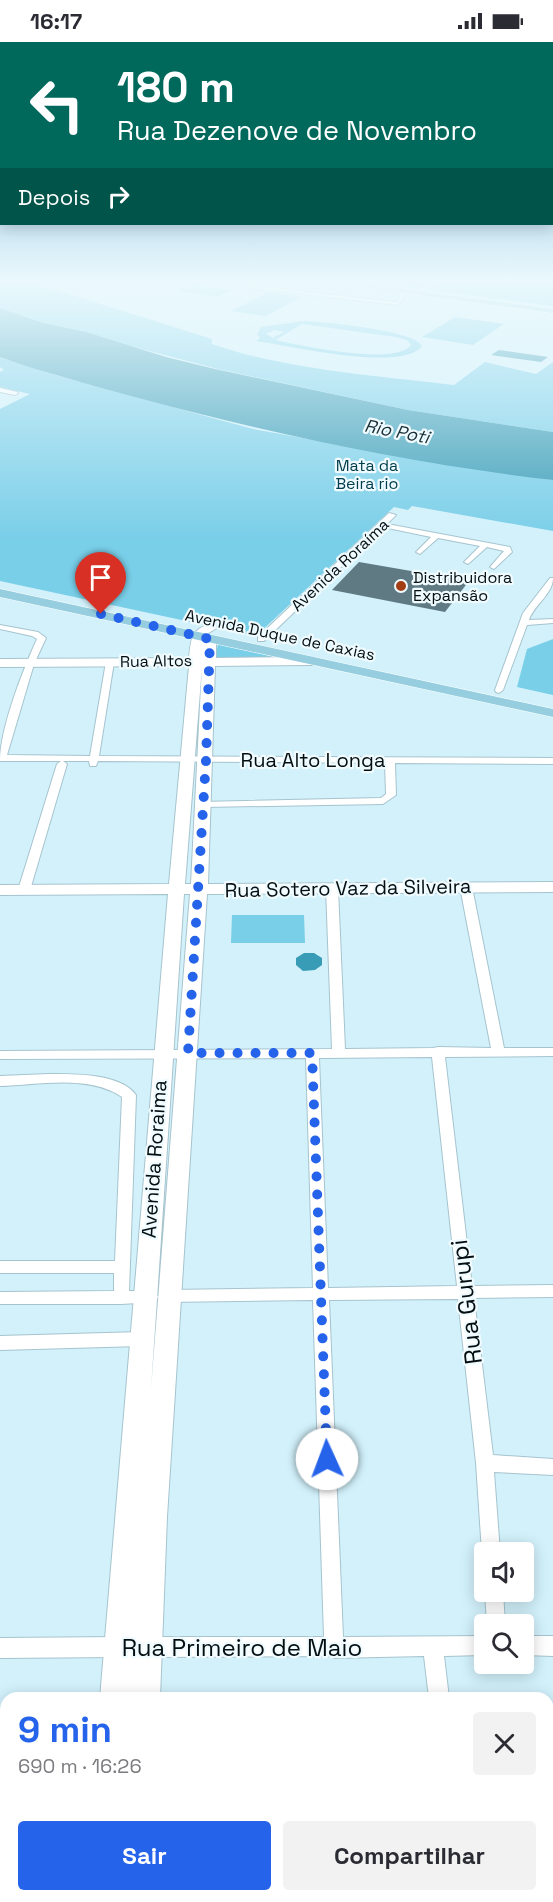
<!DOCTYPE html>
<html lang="pt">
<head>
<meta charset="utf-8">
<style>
  body { margin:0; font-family:"Space Grotesk",sans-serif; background:#f2f2f3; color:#2b2b33; height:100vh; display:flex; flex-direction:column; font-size:22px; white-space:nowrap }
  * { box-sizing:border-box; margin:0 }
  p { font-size:20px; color:#7c7c81 }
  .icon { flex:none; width:33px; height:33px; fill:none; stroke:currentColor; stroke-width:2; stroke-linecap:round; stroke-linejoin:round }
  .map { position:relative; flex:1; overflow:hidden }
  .side { position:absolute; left:0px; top:1650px; width:554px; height:210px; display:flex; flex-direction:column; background:#fff; border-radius:18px 18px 0 0; box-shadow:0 3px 15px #0003 }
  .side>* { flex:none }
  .guide { position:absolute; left:0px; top:0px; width:554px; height:183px; box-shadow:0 3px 15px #0003; background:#00695c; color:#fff; overflow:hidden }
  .tools { position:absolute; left:474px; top:1500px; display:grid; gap:12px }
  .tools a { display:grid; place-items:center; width:60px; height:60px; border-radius:6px; background:#fff; box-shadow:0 3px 15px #0003; font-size:30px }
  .pin { position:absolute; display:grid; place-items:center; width:51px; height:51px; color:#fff; margin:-62px -26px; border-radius:50% 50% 50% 0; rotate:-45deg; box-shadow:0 0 6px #0007 }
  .pin .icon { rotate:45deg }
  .me { position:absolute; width:66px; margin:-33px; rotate:358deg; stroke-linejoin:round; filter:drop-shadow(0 0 4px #0008) }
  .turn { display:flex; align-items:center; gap:21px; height:126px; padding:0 18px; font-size:27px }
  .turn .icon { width:78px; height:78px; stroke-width:2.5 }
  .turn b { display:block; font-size:42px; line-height:51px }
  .then { display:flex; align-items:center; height:57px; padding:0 18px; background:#0003; gap:12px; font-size:22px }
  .round { display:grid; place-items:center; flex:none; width:63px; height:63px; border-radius:6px; background:#f2f2f3 }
  .headline { display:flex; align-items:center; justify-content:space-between; height:102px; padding:0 18px }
  h1 { font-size:36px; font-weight:600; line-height:45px; color:#2563eb }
  .cta { display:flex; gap:12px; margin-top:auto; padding:12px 18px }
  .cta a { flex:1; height:69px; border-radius:6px; background:#2563eb; color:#fff; font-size:24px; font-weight:600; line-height:69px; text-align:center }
  .cta a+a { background:#f2f2f3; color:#2b2b33 }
  .status { display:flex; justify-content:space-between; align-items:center; height:42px; padding:0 30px; background:#fff; direction:ltr }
  .status svg { height:16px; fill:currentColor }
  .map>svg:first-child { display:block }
  .green { fill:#79cee8; fill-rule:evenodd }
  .water { fill:#399cb7 }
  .building { fill:#5f7a83 }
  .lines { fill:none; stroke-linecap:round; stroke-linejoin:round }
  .street-casing { stroke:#a6c4ce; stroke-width:2 }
  .secondary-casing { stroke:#a6c4ce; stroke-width:2 }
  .primary-casing { stroke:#fff; stroke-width:1 }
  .street { fill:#fff; fill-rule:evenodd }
  .secondary { fill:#fff; fill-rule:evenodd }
  .primary { fill:#96cedf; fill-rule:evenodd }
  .route { stroke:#2563eb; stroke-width:10; stroke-dasharray:0 18 }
  .poi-dot { fill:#a33e14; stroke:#effbff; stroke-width:2 }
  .labels { text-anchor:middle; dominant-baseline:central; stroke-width:4.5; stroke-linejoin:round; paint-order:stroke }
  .far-park-label { font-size:16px; fill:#003d4c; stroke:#effbff }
  .far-street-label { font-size:16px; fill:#040e11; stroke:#effbff }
  .far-poi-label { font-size:16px; fill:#040e11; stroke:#effbff; text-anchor:start }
  .far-water-label { font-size:18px; font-style:italic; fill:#1b3138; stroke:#effbff }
  .street-label { font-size:20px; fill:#040e11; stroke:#effbff }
  .near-street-label { font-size:24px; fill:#040e11; stroke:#effbff }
</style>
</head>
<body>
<div class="status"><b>16:17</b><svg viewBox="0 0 49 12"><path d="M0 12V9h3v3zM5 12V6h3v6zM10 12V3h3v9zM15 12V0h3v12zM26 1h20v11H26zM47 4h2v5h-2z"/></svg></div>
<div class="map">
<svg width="553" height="1860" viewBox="0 0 553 1860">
  <rect width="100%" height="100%" fill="#d2f1fb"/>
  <g class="green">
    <path d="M0,238H24L212,297V302C283,327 378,334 454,343L485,320L536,332L553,320V390L408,368L218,327L43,281L0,266Z"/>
    <path d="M353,238H435L420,246Z"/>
    <path d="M445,238H553V264L428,248Z"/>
    <path d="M193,242L232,248L217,255L177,249Z"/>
    <path d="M269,250L302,255L265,274L231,269Z"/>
    <path d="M455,275L504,282L473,303L422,295Z"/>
    <path d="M303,279C323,280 415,288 422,304C402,331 287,303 256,299L260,296L257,292L261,285ZM302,282L396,295L407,298L411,303C396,324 304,304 279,299L266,292L274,288L285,290L272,296L277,297Z"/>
    <path d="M0,315L55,333L253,387L465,425L553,438V489L412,464L408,468L394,465L256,594L0,539V367L30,352L0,345V330L4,328L0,325Z"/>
    <path d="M553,597V653L517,645L527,607Z"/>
    <path d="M218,602L286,616L215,617Z"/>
    <path d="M232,873H304L305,901H231Z"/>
  </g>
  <g class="water">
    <path d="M0,266L43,281L86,290L166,315L215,327L408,368L553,390V438C378,418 201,376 32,326L0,315Z"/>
    <path d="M499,308L548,315L541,320L491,313Z"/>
    <path d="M304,911H314L322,916V923L315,928L303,929L296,923V916Z"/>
  </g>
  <path class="building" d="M359,520L469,539L445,570L332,548Z"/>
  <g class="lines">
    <g class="street-casing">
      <g id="street">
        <path d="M230,238H235L231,241L395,260L398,259L401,248L405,249L402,260L396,263L225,243Z"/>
        <path d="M436,238H441L422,250L418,249Z"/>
        <path d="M0,346L17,350L18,351L15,353L0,350Z"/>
        <path d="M389,471L396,473L387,482L510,505L512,510L494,527L490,525L504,509L487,505L468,522L464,520L480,504L438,496L420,512L416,510L431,495L383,485L264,599H258V595Z"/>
        <path d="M550,536H553C553,552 534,563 529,578L553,577V581L527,583L503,648L499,651L496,650L495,648L523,571Z"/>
        <path d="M0,583L38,590L46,596L34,622L7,713L90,714L106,620L110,617L114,620L99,714L553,716V722L395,721L396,753L383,762L203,765L199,764V760L381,756L386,752L385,721L98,719L96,724H90L89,719H63L67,722L30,848L24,851L20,850L18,848L57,722L61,719H0C0,686 23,628 37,597L32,594L0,587Z"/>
        <path d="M466,842L472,845L504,1006H553V1014L445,1015L472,1244L553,1243V1255L474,1256L493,1413L553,1417V1433L494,1430L500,1510H484V1516L482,1510L476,1421L458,1257L329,1258L343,1595L484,1594V1613L444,1614L449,1656H429L424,1614L334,1616L330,1614L145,1615L138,1612L135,1605L138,1598L145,1595H324L313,1258L167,1260L162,1259L159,1254L162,1249L167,1248L313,1246L306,1016L0,1017V1009L332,1007L326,847L332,844L338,847L345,1007L433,1006L438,1005L491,1006L460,845ZM432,1015L457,1244L328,1246L319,1016Z"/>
        <path d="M49,1032C73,1032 120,1031 136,1053L129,1249H150L155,1250L158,1255L155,1260L121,1262H0V1250L114,1249V1231H0V1219H115L122,1055C89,1032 38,1043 0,1044V1034Z"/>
        <path d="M141,1290L147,1292L149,1297L147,1302L141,1304L0,1308V1294Z"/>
        <path d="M485,1550H503L505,1582H487Z"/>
        <path d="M524,1594H553V1614L524,1613Z"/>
        <path d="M119,1595L126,1598L129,1605L126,1612L119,1615L0,1616V1596Z"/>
        <path d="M450,1854H472L473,1860H451Z"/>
      </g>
    </g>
    <g class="secondary-casing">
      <g id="secondary">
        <path d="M211,582L217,586L205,593L204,596L210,593L216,597V616L312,615L319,619L312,623L215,624L208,842L553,840V850L207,852L167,1475L160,1656H130L132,1622L130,1656H100L168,852L0,853V843L169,842L189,624L0,625V617L189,616C191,597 191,587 211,582ZM202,624L191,842H185ZM184,852H190L151,1347Z"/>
        <rect x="82" y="1854" width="32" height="6"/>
        <rect x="117" y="1854" width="32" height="6"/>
      </g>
    </g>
    <g class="primary-casing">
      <g id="primary">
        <path d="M311,238H333L553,267V271Z"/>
        <path d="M0,547L553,667V675L0,555Z"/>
      </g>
    </g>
    <use href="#street" class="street"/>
    <use href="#secondary" class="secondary"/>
    <use href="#primary" class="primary"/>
  </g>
  <linearGradient id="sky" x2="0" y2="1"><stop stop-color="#62aad4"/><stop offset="0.48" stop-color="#ebf9fd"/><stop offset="1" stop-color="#ebf9fd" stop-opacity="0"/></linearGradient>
  <rect width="553" height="498" fill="url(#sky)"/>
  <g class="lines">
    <path class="route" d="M101,572L210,597L206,718L188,1011H312L327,1417"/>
  </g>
  <circle class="poi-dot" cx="401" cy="544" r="6"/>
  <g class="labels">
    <g class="far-park-label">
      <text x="367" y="423">Mata da<tspan x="367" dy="18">Beira rio</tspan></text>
    </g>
    <g class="far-street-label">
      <text transform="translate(340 523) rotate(-43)">Avenida Roraíma</text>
      <text transform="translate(280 593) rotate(12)">Avenida Duque de Caxias</text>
      <text transform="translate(156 619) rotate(-1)">Rua Altos</text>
    </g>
    <g class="far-poi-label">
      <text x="413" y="535">Distribuidora<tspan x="413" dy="18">Expansão</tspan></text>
    </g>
    <g class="far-water-label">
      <text transform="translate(397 389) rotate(11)">Rio Poti</text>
    </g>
    <g class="street-label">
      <text x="313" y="718">Rua Alto Longa</text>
      <text transform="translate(348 846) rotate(-1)">Rua Sotero Vaz da Silveira</text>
      <text transform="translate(154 1117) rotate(-86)">Avenida Roraima</text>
    </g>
    <g class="near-street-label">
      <text transform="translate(466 1260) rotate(-97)">Rua Gurupi</text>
      <text x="242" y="1605">Rua Primeiro de Maio</text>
    </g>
  </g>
</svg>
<div class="tools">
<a><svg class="icon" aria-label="sound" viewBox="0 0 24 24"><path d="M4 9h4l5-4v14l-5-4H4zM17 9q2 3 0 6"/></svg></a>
<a><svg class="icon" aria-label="search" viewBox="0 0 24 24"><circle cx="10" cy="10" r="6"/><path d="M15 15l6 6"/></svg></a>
</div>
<div class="pin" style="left:101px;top:572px;background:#d93025"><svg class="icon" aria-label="arrive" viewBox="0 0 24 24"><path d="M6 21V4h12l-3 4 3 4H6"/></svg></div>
<svg class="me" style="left:327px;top:1417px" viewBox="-20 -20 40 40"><circle r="19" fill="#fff"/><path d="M0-13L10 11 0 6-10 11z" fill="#2563eb"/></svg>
<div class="guide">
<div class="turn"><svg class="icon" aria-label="left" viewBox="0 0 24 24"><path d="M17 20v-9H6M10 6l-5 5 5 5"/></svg><div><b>180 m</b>Rua Dezenove de Novembro</div></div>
<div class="then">Depois<svg class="icon" aria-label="right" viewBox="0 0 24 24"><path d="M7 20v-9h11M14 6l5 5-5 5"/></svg></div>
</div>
<section class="side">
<div class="headline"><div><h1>9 min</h1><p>690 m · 16:26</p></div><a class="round"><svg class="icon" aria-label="close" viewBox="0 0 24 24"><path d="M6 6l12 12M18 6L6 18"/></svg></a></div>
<div class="cta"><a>Sair</a><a>Compartilhar</a></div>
</section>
</div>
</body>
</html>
